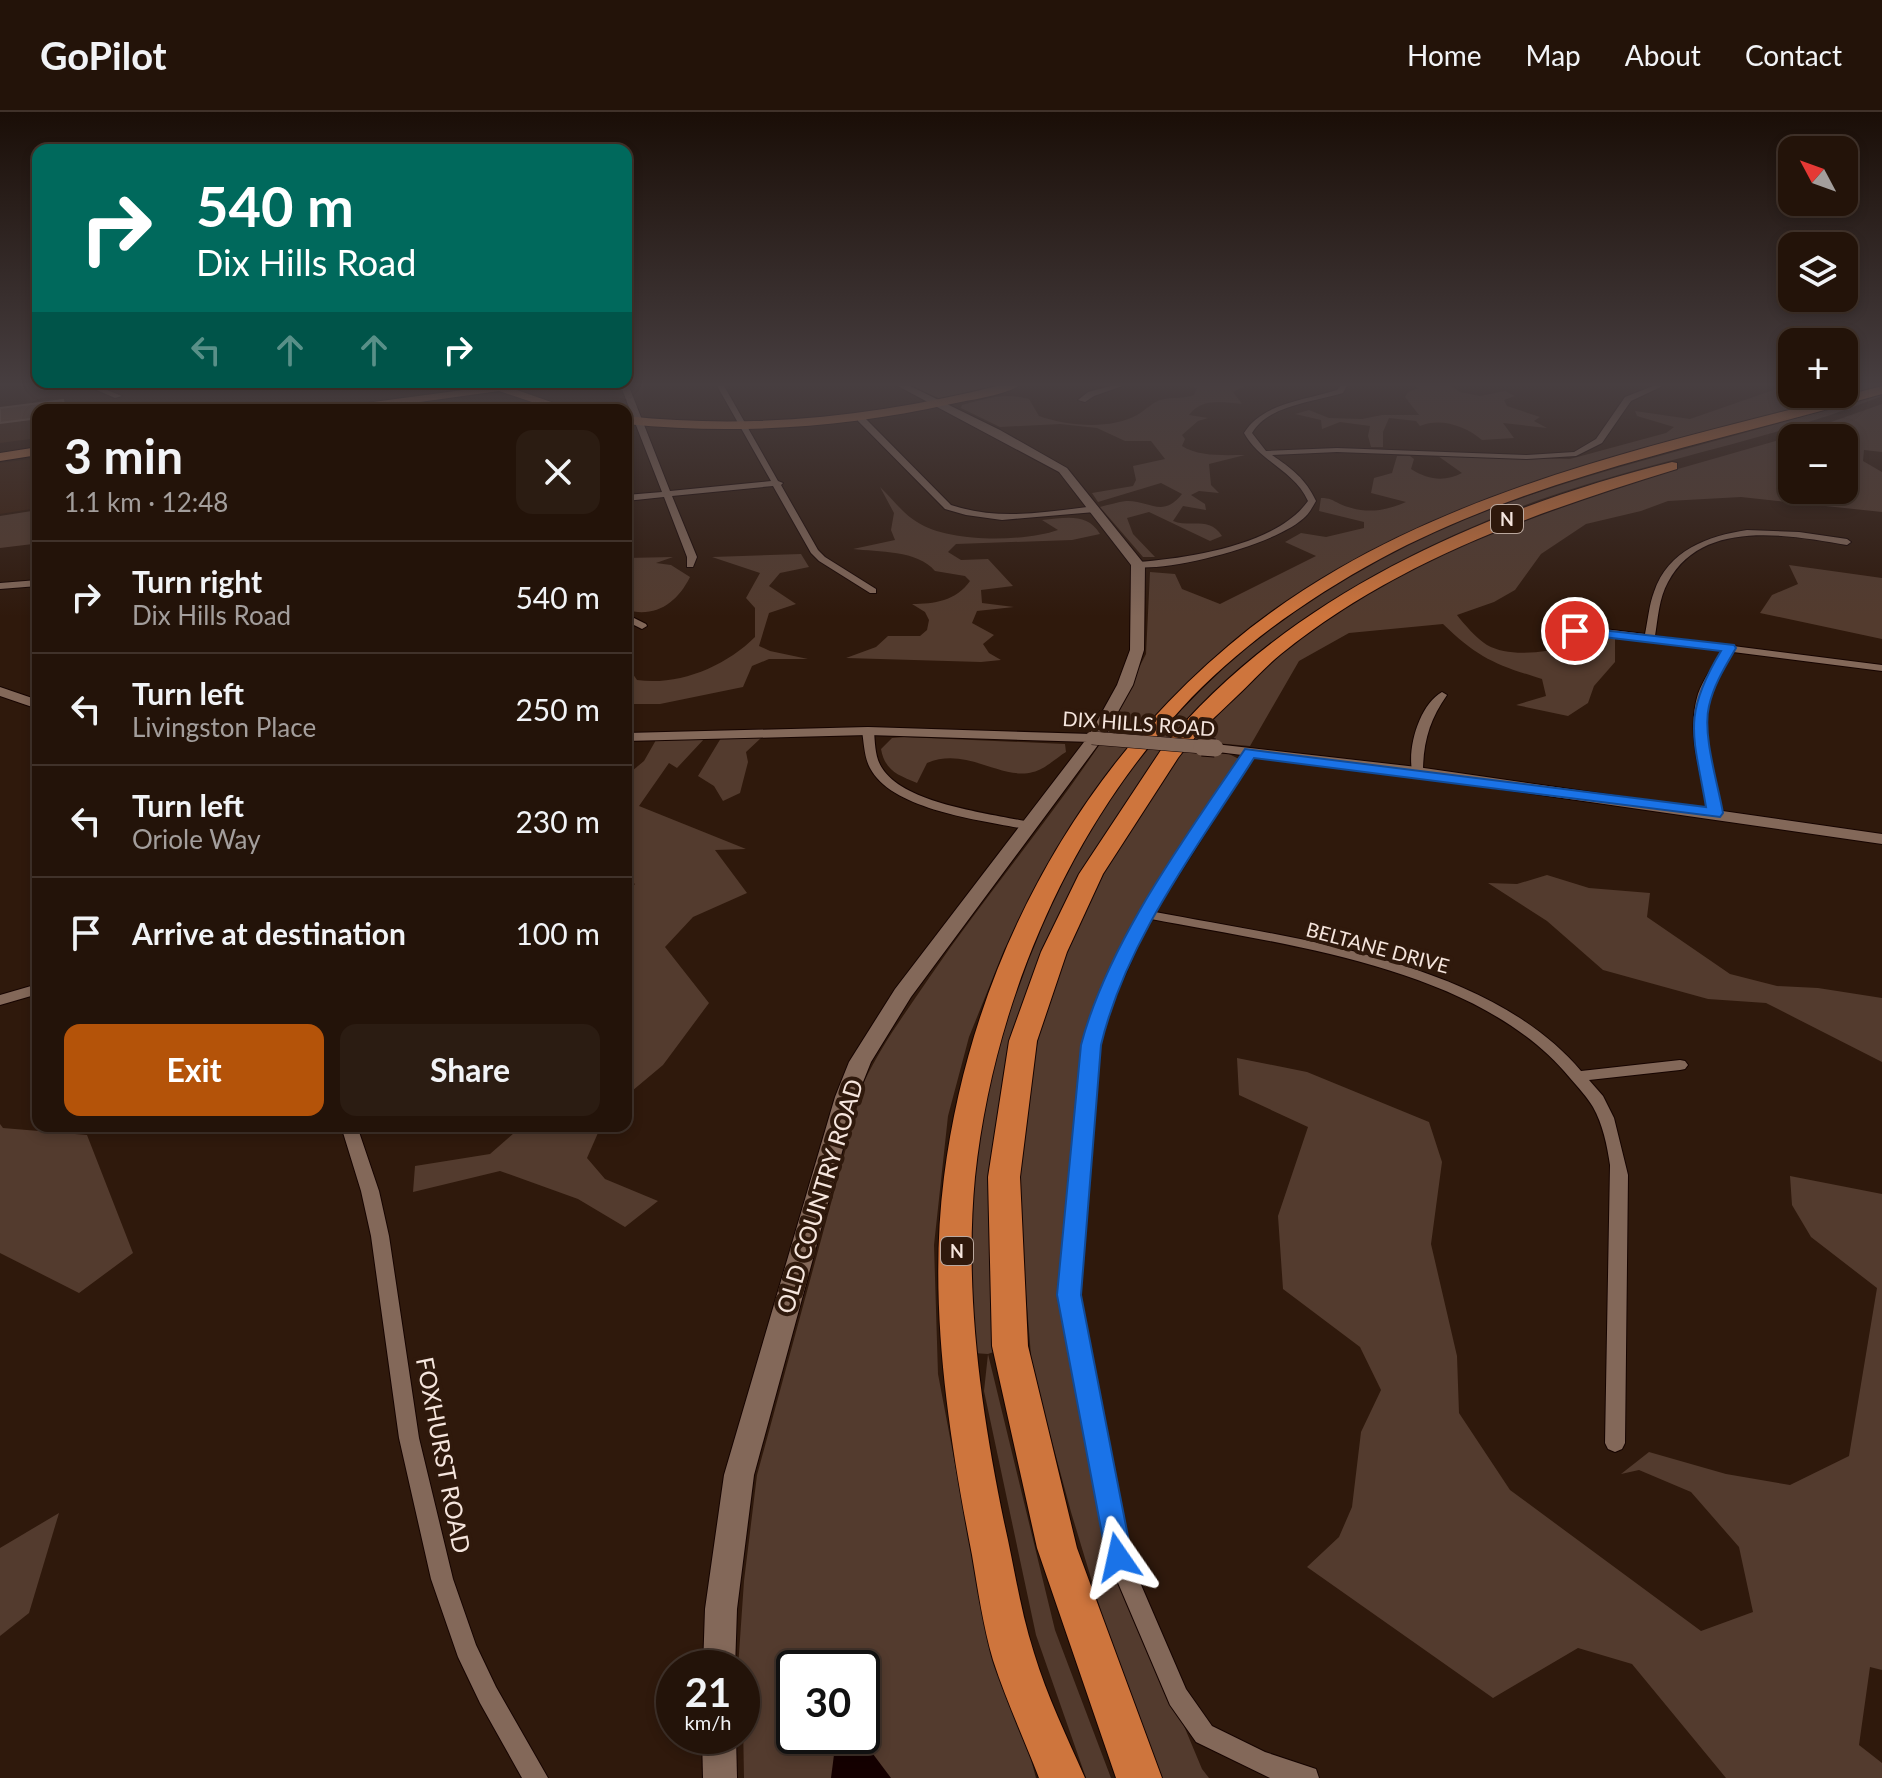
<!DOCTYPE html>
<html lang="en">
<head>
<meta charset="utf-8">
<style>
  body { margin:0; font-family:Lato,sans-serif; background:#2b1c12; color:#f1f3f6; height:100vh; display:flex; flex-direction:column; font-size:30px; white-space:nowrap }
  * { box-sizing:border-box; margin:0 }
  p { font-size:26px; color:#a39e9c }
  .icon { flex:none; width:44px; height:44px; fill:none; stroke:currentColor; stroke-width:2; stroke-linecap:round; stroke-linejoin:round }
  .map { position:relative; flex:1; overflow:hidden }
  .details { position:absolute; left:32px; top:292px; width:600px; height:728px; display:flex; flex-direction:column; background:#231309; border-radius:16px; box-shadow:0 4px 12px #0003,0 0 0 2px #40322a }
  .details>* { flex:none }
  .guide { position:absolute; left:32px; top:32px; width:600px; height:244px; border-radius:16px; box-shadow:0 4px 12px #0003,0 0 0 2px #40322a; background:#00695c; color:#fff; overflow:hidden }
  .needle { width:52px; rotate:311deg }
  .controls { position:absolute; left:1778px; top:24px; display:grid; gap:16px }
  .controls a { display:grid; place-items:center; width:80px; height:80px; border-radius:16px; background:#231309; box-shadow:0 4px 12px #0003,0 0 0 2px #40322a; font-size:40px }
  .speed { position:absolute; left:656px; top:1538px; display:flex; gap:16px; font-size:40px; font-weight:700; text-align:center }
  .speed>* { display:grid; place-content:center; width:104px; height:104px; border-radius:50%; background:#231309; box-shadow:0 4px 12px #0003,0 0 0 2px #40322a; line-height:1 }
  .speed small { font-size:20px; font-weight:400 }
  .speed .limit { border:4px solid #111; border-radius:12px; background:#fff; color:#111 }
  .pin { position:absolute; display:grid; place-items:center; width:68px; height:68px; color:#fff; margin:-34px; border:4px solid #fff; border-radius:50%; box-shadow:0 2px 8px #0007 }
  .me { position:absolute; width:88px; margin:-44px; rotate:349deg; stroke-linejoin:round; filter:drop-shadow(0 0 6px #0008) }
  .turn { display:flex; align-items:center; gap:28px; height:168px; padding:0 32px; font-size:36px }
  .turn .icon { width:104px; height:104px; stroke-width:2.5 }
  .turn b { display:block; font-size:56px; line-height:68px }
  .lanes { display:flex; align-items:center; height:76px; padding:0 32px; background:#0003; justify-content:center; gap:40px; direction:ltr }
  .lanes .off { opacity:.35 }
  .round { display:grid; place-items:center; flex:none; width:84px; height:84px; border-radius:16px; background:#2b1c12 }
  .overview { display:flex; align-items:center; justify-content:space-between; height:136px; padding:0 32px }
  h1 { font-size:48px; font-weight:700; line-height:60px }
  .action { display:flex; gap:16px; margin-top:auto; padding:16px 32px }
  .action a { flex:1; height:92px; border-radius:16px; background:#b45309; color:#fff; font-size:32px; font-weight:700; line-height:92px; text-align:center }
  .action a+a { background:#2b1c12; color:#f1f3f6 }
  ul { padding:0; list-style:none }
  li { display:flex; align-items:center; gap:24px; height:112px; padding:0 32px; border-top:2px solid #40322a }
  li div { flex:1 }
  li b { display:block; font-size:30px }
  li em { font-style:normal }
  header { display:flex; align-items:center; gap:48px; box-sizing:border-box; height:112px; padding:0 40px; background:#231309; border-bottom:2px solid #40322a }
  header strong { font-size:38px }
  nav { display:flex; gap:44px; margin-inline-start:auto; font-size:28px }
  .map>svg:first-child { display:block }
  .built { fill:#3b1f0e }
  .green { fill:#533b2e; fill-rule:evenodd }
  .water { fill:#150000 }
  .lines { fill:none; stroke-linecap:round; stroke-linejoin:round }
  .minor-casing { stroke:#160400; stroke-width:2 }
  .tertiary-casing { stroke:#160400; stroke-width:2 }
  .secondary-casing { stroke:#160400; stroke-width:2 }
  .primary-casing { stroke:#160400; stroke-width:2 }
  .motorway-casing { stroke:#160400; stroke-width:2 }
  .minor { fill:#836859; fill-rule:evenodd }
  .tertiary { fill:#836859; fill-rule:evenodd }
  .secondary { fill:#836859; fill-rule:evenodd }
  .primary { fill:#b07048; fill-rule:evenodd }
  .motorway { fill:#ce753d; fill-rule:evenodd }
  .tertiary-bridge-far1-casing { stroke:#160400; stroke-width:14; stroke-linecap:butt }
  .tertiary-bridge-casing { stroke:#160400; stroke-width:19; stroke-linecap:butt }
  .tertiary-bridge-far1 { stroke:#836859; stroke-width:13 }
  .tertiary-bridge { stroke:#836859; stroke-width:17 }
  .shaded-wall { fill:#422614 }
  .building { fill:#6b4d3b; stroke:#816554; stroke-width:2 }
  .route { fill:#1a73e8; stroke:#114b97; stroke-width:2 }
  .labels { text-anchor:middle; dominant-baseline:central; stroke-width:8; stroke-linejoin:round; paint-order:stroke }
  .shield { fill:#2f190c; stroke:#baa89e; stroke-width:2 }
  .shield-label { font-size:18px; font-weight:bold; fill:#f5e5dd }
  .street-label { font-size:20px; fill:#f5e5dd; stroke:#2f190c }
  .near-street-label { font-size:24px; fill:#f5e5dd; stroke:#2f190c }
</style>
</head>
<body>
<header>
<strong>GoPilot</strong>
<nav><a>Home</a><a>Map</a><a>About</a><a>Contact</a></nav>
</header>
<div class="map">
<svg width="1882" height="1666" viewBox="0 0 1882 1666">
  <rect width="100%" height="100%" fill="#2f190c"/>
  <path class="built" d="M38,346V396L0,402V351Z"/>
  <g class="green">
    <path d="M907,272H1003L943,288Z"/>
    <path d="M1180,272H1249L1233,280L1242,292C1222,290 1202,286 1189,303L1208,306L1198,309L1182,323L1185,327L1182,334C1199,345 1225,343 1245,343L1209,352L1211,373L1219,381L1199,379L1191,383L1205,392L1206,398L1183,394L1173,409C1191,416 1209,404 1222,424L1210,429L1149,400L1127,406L1133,422L1155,445H1143L1100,395C1108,393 1118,390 1126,389C1150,388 1162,407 1182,382L1161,371L1098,390L1092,381L1133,374L1136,368L1133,354L1165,347L1151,329H1125L1097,316L1060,312L1000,315L961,296L962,293C986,287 1004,280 1029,287L1039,304C1067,314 1110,318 1137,303C1146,298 1153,289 1164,287C1174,285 1183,287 1194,283L1197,276Z"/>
    <path d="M1413,272H1448L1460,280L1480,284L1505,279L1515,284L1504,288L1507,294L1540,305L1534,309L1547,316L1503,311L1514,326L1482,328C1466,314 1440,305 1420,314L1416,309L1389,306L1383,320V335H1371L1368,324L1370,314L1340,310L1322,317L1321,308L1295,302L1309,298L1329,306L1362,307L1382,303H1419L1405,285L1408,280L1419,276Z"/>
    <path d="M1791,272L1792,282H1844V272H1882V274C1672,332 1427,378 1251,514C1210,546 1174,586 1139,625L1105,622L1146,542L1150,460L1175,462L1182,477L1220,492L1316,444L1285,430L1301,421L1326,425L1364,416V410L1319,399L1321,386C1330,386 1332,388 1340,392C1363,402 1384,400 1406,390L1371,381L1374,366L1392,361L1397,344H1410L1414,347L1411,357C1428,368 1445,370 1462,361L1438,344L1570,347L1666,321L1674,315L1637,304L1635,299L1690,307Z"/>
    <path d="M1874,283L1882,284C1758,334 1623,352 1500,403C1450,424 1376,457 1333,490C1277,532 1225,582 1172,627L1155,626C1203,574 1253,525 1312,484C1349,458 1393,438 1435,420C1576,358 1728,330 1874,283Z"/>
    <path d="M1882,292V340L1864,338L1863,349L1882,360V400L1741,385L1668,389L1641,399L1586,412L1541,442L1515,478L1494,490L1457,503C1464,512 1477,527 1487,533C1521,552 1580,531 1615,524V550L1594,574L1588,591L1568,604L1516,593L1546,584L1542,567C1496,553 1478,546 1443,512L1349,521L1299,549L1250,634L1191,629L1289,534L1348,493L1446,438L1573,387L1786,326ZM1792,326H1844V378H1792Z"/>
    <path d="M880,375C892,386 903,402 917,410C948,431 1024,430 1058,418L1042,408C1065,406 1087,400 1100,422L1072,428L956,432L948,440L961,448L988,447L1013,474L981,478L982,491L1014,495L977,499L972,511L994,523L983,532L989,541L1001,548L981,550L846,546L876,535L888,524H920L927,518L929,508L925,500L912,492C934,492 956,489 970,469L965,464L935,459C918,438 878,440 853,437L895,428L891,418L894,401Z"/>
    <path d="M38,398V438L33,432L0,436V404Z"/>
    <path d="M801,442L809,455L780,461L769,474L796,492L769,501L759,534L770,539L808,547H769L752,554L743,575L660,592H634L626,597V552L637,568C678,574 725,555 755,525V496L746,486L760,461L712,445Z"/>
    <path d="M673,445L656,451L671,453L690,465C677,491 656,506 626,498V446Z"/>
    <path d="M1789,453L1882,466V527L1760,501L1772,483L1798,472Z"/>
    <path d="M904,625L1065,632L1066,640C1056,646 1044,658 1033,660C1001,669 967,634 927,651L917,671C898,663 885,659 881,637L892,626Z"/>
    <path d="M705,626L677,656L669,651L639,694L746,737L715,738L747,781L693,805L665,835L709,891L663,953L626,984V896L630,893L629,850L626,847V782L635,772L626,765V664L644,649L656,628Z"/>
    <path d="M721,626H761L746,640L748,650L740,681L723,689L714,674L698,664Z"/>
    <path d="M1100,632L1134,635L1050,749L1004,838L969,925L948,1004L934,1133L938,1262L965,1405L1036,1666H744L742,1556H738L744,1469L757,1363L864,970C882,932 906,900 929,866C984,786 1046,712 1100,632ZM794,1556H862V1624H794Z"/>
    <path d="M1146,636L1168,638L1029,877L1002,1237L988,1242L1055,1518L1111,1666H1086L1036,1523L984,1279L988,1242L973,1241L966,1141L984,986L1017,876L1046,803L1086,724Z"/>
    <path d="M1183,639L1229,642L1239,647L1157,779L1108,867L1093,901L1082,939L1062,1150L1063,1209L1084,1329L1101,1405L1113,1444L1202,1657L1209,1666H1159L1133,1605L1071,1400L1032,1256L1019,1096L1022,1000L1046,893L1083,792L1123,723Z"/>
    <path d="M1547,763L1589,776L1650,781L1647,805L1730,862L1777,874L1818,876L1882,886V950L1766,891L1708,887L1603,858L1547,809L1488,771L1517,772Z"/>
    <path d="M1237,946L1307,960L1429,1010L1442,1050L1431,1132L1457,1244L1459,1301L1510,1378L1701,1519L1753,1500L1739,1435L1691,1380L1639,1358L1621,1362L1649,1340L1726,1362L1790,1373L1849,1344L1877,1176L1811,1125L1792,1093L1790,1064L1882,1082V1558L1870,1555L1859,1633L1882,1651V1666H1726L1632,1552L1578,1536L1493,1586L1307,1455L1339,1425L1352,1395L1361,1320L1381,1278L1360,1235L1283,1177L1278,1104L1308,1015L1239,983Z"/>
    <path d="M0,1012L3,1016L87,1023L133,1141L79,1181L0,1141Z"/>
    <path d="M522,1014H601L587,1046L605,1067L658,1089L625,1115L578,1087L500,1059L413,1080L415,1054L490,1042Z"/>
    <path d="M59,1401L29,1501L0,1524V1436Z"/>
  </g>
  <path class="water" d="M835,1635L870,1638L891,1666H831Z"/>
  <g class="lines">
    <g class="minor-casing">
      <g id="minor">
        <path d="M83,272H92L122,284L115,286Z"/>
        <path d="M620,272H628L670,379L771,369L716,272H723L778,369L783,371L781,373L818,438L825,445L876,477V481H870L819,449L811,441L773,374L672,384L697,445L693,455H687V445L664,385L626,389V383L662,380Z"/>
        <path d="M1118,272H1128L1094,284L1085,290L1078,288L1088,280Z"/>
        <path d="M1341,272H1348L1343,281C1314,290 1268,293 1252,321L1266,339L1337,336L1527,343L1574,340L1596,327L1625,285L1658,272H1667L1631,289L1602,331L1576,344L1527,347L1337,340L1272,343C1291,356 1306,367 1316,389C1313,394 1310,400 1306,404C1279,432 1173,459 1135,455V451L1138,450C1189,446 1277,433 1308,389C1294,358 1260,350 1244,321C1262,291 1306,288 1337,278Z"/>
        <path d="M858,305H864L951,393C999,409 1046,400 1095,394L1099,397L1095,400L1002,408L966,403L945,397L858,309Z"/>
        <path d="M1747,418L1799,420L1847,427L1851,430L1847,433C1789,423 1702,406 1668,470C1659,486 1658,506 1655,524L1882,553V559L1733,540C1725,552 1716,564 1711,578C1695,617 1713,662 1721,701L1715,705L1709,701C1701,663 1686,621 1698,582C1703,567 1714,553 1723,539L1596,522L1554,521L1549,518L1554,515L1596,516L1645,522C1648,508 1649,493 1654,480C1668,438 1708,424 1747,418Z"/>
        <path d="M38,468V474L0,477V471Z"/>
        <path d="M626,502L646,512L647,514L642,517L626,509Z"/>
        <path d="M1442,580L1447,583C1430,607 1423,630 1423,660L1417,664L1413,663C1406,638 1419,593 1442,580Z"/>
        <path d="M868,616L874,619C875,631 875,646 882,656C905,693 995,702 1034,711L1036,714L1030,718C986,709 892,699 870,656C864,645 864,631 862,619Z"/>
        <path d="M1250,638L1256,641L1155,800C1290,826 1488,848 1581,959L1680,948L1685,949L1688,953L1685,957L1680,958L1589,968L1603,984L1614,1006L1628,1063L1625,1331L1622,1337L1615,1340L1608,1337L1605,1331L1610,1053C1607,1033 1603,1013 1593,995C1587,985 1578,975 1570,966C1479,855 1285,833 1151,807L1145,818L1111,894L1099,933L1078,1183L1129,1445L1186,1577L1212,1614L1265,1640L1316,1657L1319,1666H1270L1196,1630L1170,1593L1107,1445L1060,1183L1083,933C1119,821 1181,738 1244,641Z"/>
        <path d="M38,872V882L0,893V883Z"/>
        <path d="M341,1014H357L379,1079L389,1124L419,1326L453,1467L476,1533L496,1575L548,1666H522L480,1591L458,1545L431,1467L399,1326L371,1124L361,1079Z"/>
      </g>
    </g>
    <g class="tertiary-casing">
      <g id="tertiary">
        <path d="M0,575L38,588V597L0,584Z"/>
        <path d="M868,615L1092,622L1099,626L1092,630L868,623L626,629V621Z"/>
        <path d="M1215,632L1417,655L1882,722V732L1417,665L1210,639V633Z"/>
      </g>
    </g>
    <g class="secondary-casing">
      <g id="secondary">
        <path d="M894,272H906L1000,318L1067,356L1145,453L1144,538L1133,573L1105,623H1093L1091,620L1117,573L1130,538L1131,453L1059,360Z"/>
        <path d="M1090,628L1098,633L911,885L871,950L857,985L754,1363L737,1497L735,1556H703L705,1497L724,1363L835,985L849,950L895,877L1084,630Z"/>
        <path d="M702,1624H736L737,1666H703Z"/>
      </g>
    </g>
    <g class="primary-casing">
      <g id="primary">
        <path d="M508,272H535L514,277L574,298H556L499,279L362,298H330L336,295Z"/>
        <path d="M1005,272H1022C1004,284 972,287 951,292C843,316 736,323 626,312V304C756,318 879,304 1005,272Z"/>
        <path d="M38,335V343L0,349V341Z"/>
      </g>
    </g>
    <g class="motorway-casing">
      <g id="motorway">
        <path d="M1882,274V282C1713,331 1536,363 1380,447C1308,486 1237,536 1181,597C1065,723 993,896 975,1065C964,1180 981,1298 1004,1410C1014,1453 1020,1498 1034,1541C1047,1584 1067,1625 1085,1666H1039C1024,1627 1006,1588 993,1548C983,1514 978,1478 972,1443C948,1319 928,1191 944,1065C976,814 1118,584 1338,457C1504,361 1698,323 1882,274Z"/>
        <path d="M1672,350L1677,351V357C1537,400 1397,448 1281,542C1265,555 1252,570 1237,584C1216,604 1195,623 1178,646L1103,762L1067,840L1037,929L1020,1065L1028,1234L1077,1436L1162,1666H1116L1037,1436L992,1234L988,1065L1009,929L1041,840L1079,762L1161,638C1285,484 1485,397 1672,350Z"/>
      </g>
    </g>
    <use href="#minor" class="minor"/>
    <use href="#tertiary" class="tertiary"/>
    <use href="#secondary" class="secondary"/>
    <use href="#primary" class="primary"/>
    <use href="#motorway" class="motorway"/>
    <g class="tertiary-bridge-far1-casing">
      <path id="tertiary-bridge-far1" d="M1092,626L1215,636"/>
    </g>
    <g class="tertiary-bridge-casing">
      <path id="tertiary-bridge" d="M1202,635L1215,636"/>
    </g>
    <use href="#tertiary-bridge-far1" class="tertiary-bridge-far1"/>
    <use href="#tertiary-bridge" class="tertiary-bridge"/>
  </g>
  <path class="shaded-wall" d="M38,306V326L0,331V311Z"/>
  <path class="building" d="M63,288L65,298H38V306L0,311V296Z"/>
  <linearGradient id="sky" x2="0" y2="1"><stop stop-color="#1a0e07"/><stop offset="0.54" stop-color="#473e40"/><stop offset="1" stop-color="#473e40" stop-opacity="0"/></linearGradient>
  <rect width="1882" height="505" fill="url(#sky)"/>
  <path class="route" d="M1575,515L1734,533L1736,536C1725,555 1714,572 1709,594C1702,622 1718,672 1723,701L1720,705L1254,646C1197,736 1126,828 1101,933L1081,1183L1132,1445L1128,1454L1118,1458L1108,1454L1057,1183L1081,933C1108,830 1185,726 1245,637L1706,695C1694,624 1681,605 1721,539L1570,521V516Z"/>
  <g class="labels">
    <g class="shield">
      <rect x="1491" y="393" width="32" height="28" rx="6"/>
      <rect x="941" y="1125" width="32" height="28" rx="6"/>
    </g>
    <g class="shield-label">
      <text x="1507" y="407">N</text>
      <text x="957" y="1139">N</text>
    </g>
    <g class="street-label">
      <text transform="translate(1139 611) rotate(4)">DIX HILLS ROAD</text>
      <text transform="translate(1378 835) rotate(15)">BELTANE DRIVE</text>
    </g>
    <g class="near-street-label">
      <text transform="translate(819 1084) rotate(-73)">OLD COUNTRY ROAD</text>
      <text transform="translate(444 1343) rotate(79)">FOXHURST ROAD</text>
    </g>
  </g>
</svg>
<div class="controls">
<a><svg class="needle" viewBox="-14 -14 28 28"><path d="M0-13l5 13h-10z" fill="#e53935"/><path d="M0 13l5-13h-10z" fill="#a39e9c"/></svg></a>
<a><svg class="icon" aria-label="layers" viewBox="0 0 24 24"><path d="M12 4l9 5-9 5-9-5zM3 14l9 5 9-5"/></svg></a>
<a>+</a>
<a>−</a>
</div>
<div class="speed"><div>21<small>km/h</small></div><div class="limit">30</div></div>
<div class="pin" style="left:1575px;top:519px;background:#d93025"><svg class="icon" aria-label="arrive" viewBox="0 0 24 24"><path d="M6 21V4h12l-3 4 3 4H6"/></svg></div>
<svg class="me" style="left:1118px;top:1445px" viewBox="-20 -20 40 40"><path d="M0-17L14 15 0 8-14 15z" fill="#1a73e8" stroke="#fff" stroke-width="4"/></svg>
<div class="guide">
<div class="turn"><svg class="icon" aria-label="right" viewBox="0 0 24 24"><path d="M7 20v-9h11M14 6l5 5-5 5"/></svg><div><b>540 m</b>Dix Hills Road</div></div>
<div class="lanes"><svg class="icon off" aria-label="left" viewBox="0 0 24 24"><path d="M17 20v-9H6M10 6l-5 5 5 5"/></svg><svg class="icon off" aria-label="ahead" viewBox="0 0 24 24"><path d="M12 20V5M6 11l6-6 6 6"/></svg><svg class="icon off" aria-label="ahead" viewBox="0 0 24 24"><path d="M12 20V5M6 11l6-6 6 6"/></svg><svg class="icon" aria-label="right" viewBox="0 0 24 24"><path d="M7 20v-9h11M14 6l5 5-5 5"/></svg></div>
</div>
<section class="details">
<div class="overview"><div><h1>3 min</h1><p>1.1 km · 12:48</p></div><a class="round"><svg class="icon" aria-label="close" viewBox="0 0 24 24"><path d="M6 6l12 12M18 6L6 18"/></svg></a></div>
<ul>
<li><svg class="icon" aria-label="right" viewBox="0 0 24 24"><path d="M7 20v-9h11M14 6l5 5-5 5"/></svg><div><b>Turn right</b><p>Dix Hills Road</p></div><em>540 m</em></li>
<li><svg class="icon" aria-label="left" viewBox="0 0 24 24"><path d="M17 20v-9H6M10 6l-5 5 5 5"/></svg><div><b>Turn left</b><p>Livingston Place</p></div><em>250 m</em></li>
<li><svg class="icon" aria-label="left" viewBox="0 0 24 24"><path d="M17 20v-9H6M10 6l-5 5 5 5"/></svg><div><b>Turn left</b><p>Oriole Way</p></div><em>230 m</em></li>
<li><svg class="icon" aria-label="arrive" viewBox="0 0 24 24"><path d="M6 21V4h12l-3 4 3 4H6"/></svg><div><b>Arrive at destination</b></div><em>100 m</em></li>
</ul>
<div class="action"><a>Exit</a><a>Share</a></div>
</section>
</div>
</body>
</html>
